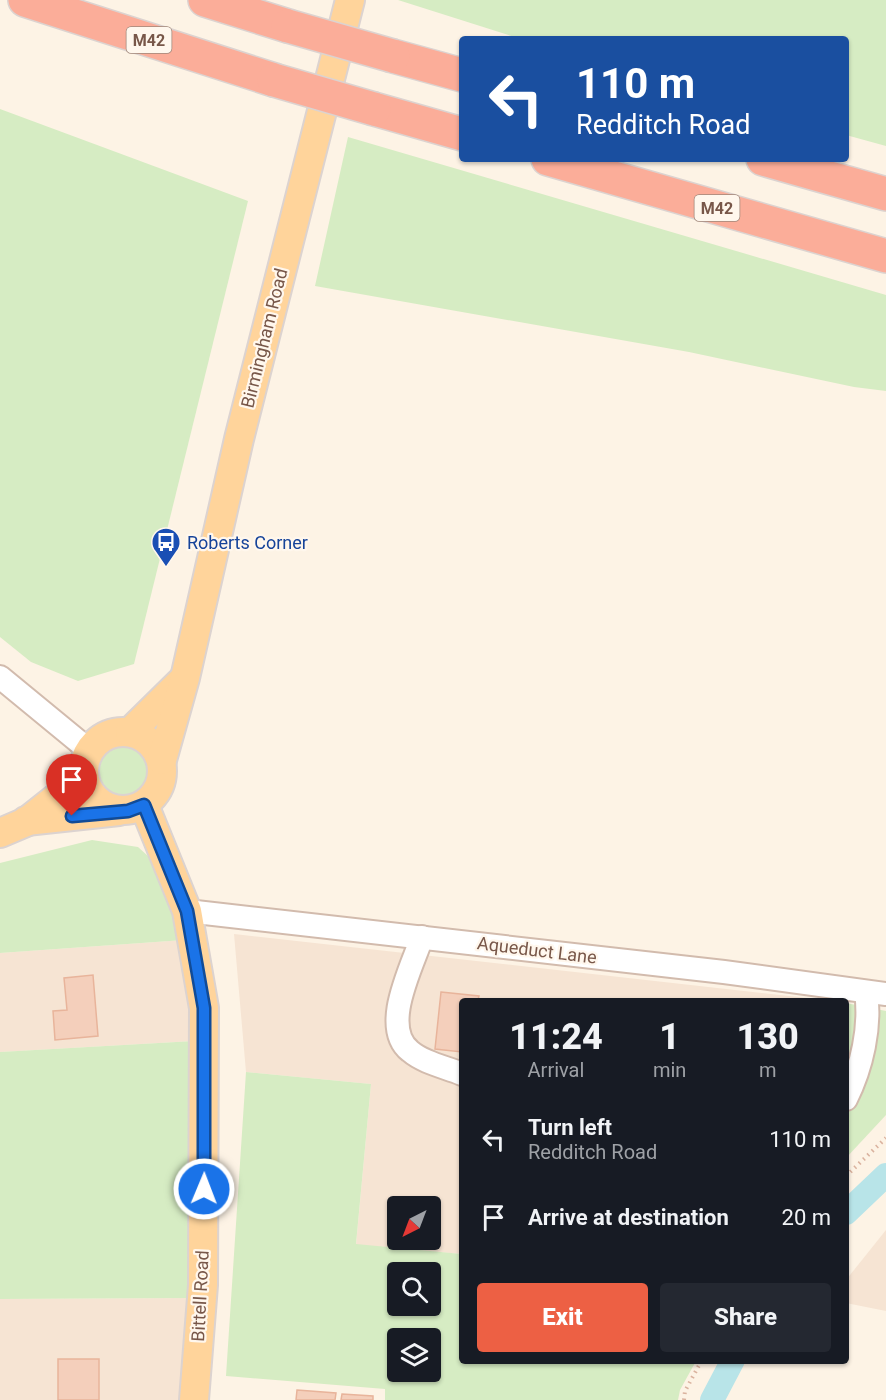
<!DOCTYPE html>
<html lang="en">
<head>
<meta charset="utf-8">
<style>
  body { margin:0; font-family:Roboto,sans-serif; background:#242831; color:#f1f3f6; height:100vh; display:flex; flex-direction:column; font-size:22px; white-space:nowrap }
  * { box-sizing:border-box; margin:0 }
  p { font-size:20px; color:#9ea1a6 }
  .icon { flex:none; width:33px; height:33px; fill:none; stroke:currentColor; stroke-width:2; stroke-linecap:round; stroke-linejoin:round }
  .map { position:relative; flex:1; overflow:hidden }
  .drawer { position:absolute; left:459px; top:998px; width:390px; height:366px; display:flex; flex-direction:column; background:#171b24; border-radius:6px; box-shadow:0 2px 4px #0004 }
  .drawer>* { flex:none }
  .banner { position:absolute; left:459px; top:36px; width:390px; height:126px; border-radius:6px; box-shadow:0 2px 4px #0004; background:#1a4fa0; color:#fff; overflow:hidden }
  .needle { width:39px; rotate:222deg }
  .tools { position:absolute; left:387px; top:1196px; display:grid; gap:12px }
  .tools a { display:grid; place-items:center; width:54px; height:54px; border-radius:6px; background:#171b24; box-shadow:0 2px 4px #0004; font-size:30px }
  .pin { position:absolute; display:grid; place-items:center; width:51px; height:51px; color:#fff; margin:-62px -26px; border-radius:50% 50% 50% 0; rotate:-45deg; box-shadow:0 0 6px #0007 }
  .pin .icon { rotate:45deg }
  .me { position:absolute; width:66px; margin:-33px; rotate:1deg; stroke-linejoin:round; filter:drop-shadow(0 0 4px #0008) }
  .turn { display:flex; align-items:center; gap:21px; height:126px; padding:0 18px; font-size:27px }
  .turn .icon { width:78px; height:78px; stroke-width:2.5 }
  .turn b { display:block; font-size:42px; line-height:51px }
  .eta { display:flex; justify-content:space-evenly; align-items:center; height:102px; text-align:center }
  .eta b { font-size:36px; font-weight:800; line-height:42px }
  .primary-button { display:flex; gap:12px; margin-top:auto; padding:12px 18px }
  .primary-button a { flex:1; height:69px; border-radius:6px; background:#ed6044; color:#fff; font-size:24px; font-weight:800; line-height:69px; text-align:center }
  .primary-button a+a { background:#242831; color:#f1f3f6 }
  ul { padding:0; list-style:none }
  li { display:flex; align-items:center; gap:18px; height:78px; padding:0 18px }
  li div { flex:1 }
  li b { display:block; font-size:22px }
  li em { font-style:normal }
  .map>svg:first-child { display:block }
  .residential { fill:#f6e4d3; fill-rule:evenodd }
  .green { fill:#d6ecc3; fill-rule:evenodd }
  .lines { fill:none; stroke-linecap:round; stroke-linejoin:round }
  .canal { stroke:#b8e4e8; stroke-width:24 }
  .building { fill:#f4cfbb; stroke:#e8b49b; stroke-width:1.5 }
  .minor-casing { stroke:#d2bbad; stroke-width:26 }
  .major-casing { stroke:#dcd3d0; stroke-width:32 }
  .highway-casing { stroke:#dcd3d0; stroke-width:36 }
  .path { stroke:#dab29e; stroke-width:4; stroke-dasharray:1.5 4.5; stroke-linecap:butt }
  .minor { stroke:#fff; stroke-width:22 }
  .major { stroke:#ffd49b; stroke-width:28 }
  .highway { stroke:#fbad99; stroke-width:33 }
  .highway-bridge-casing { stroke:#dcd3d0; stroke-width:36; stroke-linecap:butt }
  .highway-bridge { stroke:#fbad99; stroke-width:33 }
  .route-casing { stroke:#114b97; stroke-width:15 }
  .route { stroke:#1a73e8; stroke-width:10 }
  .labels { text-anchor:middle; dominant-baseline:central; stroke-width:4.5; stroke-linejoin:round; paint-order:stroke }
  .shield { fill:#fff7ed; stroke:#a0877a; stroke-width:1.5 }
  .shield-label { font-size:16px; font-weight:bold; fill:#785749 }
  .street-label { font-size:18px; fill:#785749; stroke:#fff7ed }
  .transit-label { font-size:18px; fill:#164399; stroke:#fff7ed; text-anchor:start }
</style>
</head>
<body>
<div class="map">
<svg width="886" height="1400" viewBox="0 0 886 1400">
  <rect width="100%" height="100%" fill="#fdf3e5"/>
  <g class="residential">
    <path d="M234,934L825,1000H462V1254L356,1245L371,1084L246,1072ZM398,1206H430V1239H398Z"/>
    <path d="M184,940L194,1041L0,1052V953Z"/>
    <path d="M886,1230V1311L846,1303V1280Z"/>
    <path d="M193,1298L188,1400H0V1299Z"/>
  </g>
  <g class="green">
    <path d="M398,0H886V146L846,135V39H521Z"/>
    <path d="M0,109L248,201L134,664L78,681L31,662L0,637Z"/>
    <path d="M348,137L886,295V391L854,387L689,352L315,286Z"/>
    <circle cx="123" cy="771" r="32"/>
    <path d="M92,840L138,847L160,867L184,940L0,953V863Z"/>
    <path d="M846,1003L886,1011V1115L846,1158Z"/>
    <path d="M194,1041L193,1298L0,1299V1052Z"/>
    <path d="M246,1072L371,1084L356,1244L462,1254V1360L696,1361L680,1390L678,1400H385V1389L226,1376ZM398,1272H430V1305H398ZM398,1338H430V1371H398Z"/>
  </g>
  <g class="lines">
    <g class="canal">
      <path d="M846,1213L886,1175"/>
      <path d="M712,1400L733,1360"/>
    </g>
  </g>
  <g class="building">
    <path d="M93,975L98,1036L55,1040L53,1011L67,1010L64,978Z"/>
    <path d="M441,992L479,996L478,1000H462V1052L435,1049Z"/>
    <rect x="58" y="1359" width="41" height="41"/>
    <path d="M297,1390L336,1393L335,1400H296Z"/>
    <path d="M342,1394L373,1396V1400H341Z"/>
  </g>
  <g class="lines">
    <g class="minor-casing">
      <g id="minor">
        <path d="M0,677L90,751"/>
        <path d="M187,911L724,972L886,994"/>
        <path d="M422,937C412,967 380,1027 410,1051C424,1063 445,1067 462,1074"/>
        <path d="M846,1099C862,1067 871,1027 866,992"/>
      </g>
    </g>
    <g class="major-casing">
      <g id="major">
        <circle cx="123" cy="771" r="39"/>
        <path d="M130,732L184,679"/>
        <path d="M162,760L185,678L239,439L350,0"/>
        <path d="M144,805L187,911L204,1008L203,1285L194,1400"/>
        <path d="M26,821L119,811"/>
        <path d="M0,833L26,822L84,776"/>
      </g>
    </g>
    <g class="highway-casing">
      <g id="highway">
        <path d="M25,0L274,80"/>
        <path d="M205,0L288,26"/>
        <path d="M393,56L462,75"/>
        <path d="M374,109L462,134"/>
        <path d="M548,159L886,256"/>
        <path d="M763,159L886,194"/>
      </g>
    </g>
    <g class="path">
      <path d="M846,1176L886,1138"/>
      <path d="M684,1400L685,1391L702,1360"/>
    </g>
    <use href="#minor" class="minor"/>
    <use href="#major" class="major"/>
    <use href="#highway" class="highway"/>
    <g class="highway-bridge-casing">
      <g id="highway-bridge">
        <path d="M288,26L393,56"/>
        <path d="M274,80L374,109"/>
      </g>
    </g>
    <use href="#highway-bridge" class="highway-bridge"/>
  </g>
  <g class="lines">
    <g class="route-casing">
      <path id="route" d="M72,816L128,811L144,805L187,911L204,1008V1189"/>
    </g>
    <use href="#route" class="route"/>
  </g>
  <defs>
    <g id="bus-pin" transform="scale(1.5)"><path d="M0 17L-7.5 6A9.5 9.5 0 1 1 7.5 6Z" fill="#1a4fb4" stroke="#fff7ed"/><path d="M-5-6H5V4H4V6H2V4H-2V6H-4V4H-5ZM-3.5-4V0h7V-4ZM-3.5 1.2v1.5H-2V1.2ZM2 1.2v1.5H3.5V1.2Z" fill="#fff"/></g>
  </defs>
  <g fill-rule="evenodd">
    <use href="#bus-pin" x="166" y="542"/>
  </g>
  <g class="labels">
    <g class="shield">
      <rect x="126.5" y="27" width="45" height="26" rx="4.5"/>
      <rect x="694.5" y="195" width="45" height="26" rx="4.5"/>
    </g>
    <g class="shield-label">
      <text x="149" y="40">M42</text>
      <text x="717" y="208">M42</text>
    </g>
    <g class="street-label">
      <text transform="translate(264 338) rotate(-76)">Birmingham Road</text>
      <text transform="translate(537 950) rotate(7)">Aqueduct Lane</text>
      <text transform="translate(200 1296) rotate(-87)">Bittell Road</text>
    </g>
    <g class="transit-label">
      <text x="187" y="542">Roberts Corner</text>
    </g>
  </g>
</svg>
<div class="tools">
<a><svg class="needle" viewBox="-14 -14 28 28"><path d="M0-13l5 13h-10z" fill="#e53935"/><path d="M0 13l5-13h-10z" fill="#9ea1a6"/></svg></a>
<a><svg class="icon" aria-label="search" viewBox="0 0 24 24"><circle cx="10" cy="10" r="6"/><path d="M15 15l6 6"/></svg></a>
<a><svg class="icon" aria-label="layers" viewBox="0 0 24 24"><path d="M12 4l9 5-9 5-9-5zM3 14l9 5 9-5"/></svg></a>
</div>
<div class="pin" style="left:72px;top:816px;background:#d93025"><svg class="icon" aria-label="arrive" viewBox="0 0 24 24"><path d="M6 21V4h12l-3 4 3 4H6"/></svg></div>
<svg class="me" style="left:204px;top:1189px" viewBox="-20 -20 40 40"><circle r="17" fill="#1a73e8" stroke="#fff" stroke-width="3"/><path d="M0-11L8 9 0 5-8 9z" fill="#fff"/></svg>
<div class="banner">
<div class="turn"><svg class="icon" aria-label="left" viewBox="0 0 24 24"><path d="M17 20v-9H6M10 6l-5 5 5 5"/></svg><div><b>110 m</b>Redditch Road</div></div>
</div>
<section class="drawer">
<div class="eta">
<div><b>11:24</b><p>Arrival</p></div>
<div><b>1</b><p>min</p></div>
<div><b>130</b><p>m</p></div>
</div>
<ul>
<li><svg class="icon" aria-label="left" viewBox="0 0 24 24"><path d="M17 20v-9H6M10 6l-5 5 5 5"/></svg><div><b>Turn left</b><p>Redditch Road</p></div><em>110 m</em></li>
<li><svg class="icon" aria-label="arrive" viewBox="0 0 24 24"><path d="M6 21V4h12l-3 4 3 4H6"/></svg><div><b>Arrive at destination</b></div><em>20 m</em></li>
</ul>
<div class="primary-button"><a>Exit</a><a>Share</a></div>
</section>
</div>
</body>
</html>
